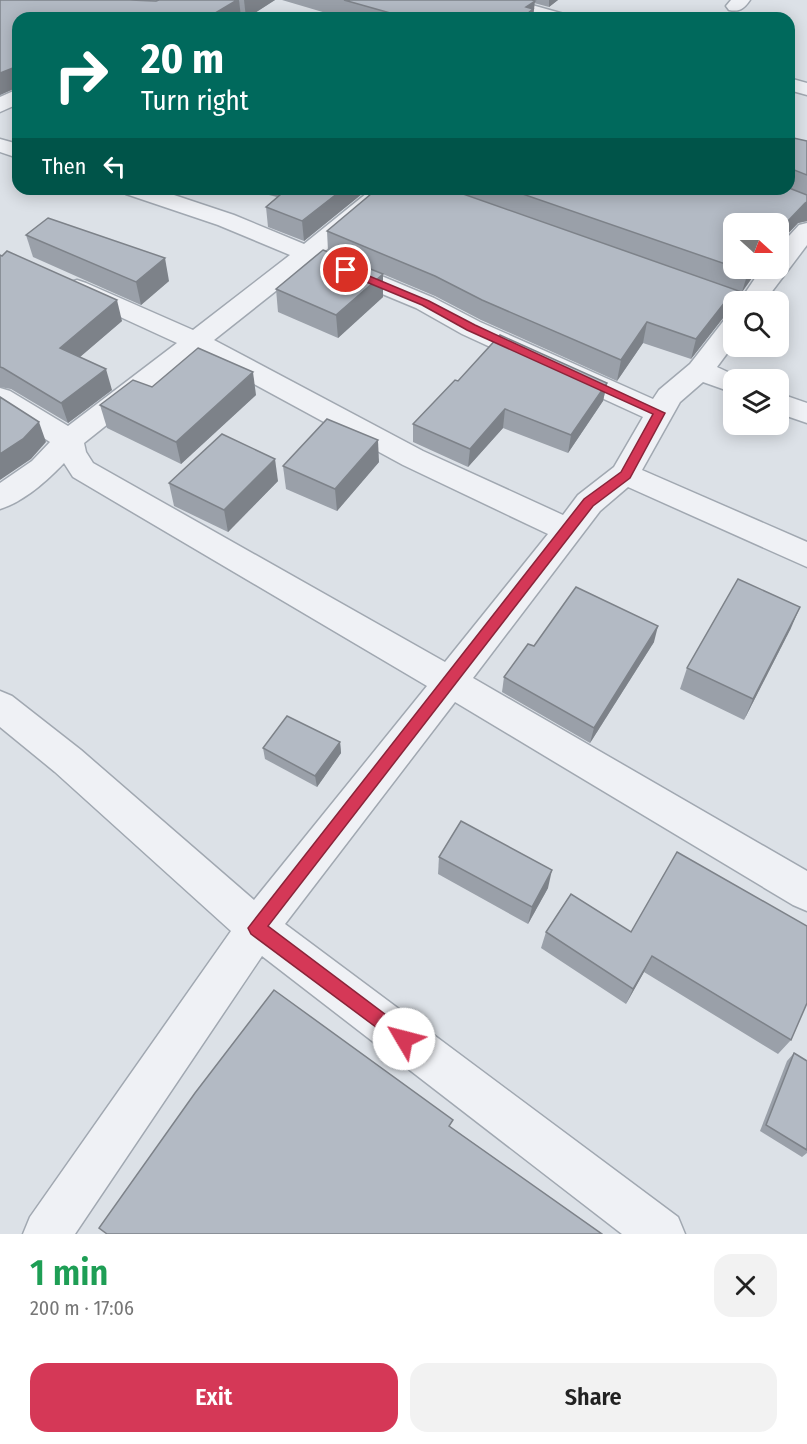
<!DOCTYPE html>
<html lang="en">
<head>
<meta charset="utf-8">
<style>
  body { margin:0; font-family:"Fira Sans Condensed",sans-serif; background:#f2f2f2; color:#222; height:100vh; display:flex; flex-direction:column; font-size:22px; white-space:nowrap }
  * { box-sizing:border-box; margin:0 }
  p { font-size:20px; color:#767676 }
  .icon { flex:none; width:33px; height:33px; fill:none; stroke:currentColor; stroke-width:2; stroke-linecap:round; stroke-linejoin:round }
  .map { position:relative; height:1234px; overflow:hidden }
  .sheet { display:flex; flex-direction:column; background:#fff; flex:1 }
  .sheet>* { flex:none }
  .top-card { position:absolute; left:12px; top:12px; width:783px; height:183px; border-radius:18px; box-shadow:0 3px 15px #0003; background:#00695c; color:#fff; overflow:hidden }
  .needle { width:39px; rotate:111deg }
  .fabs { position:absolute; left:723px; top:213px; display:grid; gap:12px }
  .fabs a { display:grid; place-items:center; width:66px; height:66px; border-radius:12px; background:#fff; box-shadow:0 3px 15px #0003; font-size:30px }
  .pin { position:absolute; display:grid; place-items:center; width:51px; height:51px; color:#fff; margin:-26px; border:3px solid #fff; border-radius:50%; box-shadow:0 2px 6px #0007 }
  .me { position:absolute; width:66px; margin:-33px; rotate:307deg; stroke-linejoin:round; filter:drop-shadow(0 0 4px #0008) }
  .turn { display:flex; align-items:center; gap:21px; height:126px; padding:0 30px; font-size:27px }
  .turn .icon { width:78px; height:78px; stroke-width:2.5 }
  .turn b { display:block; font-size:42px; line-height:51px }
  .then { display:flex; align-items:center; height:57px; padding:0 30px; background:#0003; gap:12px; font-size:22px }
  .round { display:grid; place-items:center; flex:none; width:63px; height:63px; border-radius:18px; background:#f2f2f2 }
  .summary { display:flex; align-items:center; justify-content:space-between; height:102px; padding:0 30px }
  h1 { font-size:36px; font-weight:600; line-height:45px; color:#1e9e55 }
  .primary-button { display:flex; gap:12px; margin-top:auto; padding:12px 30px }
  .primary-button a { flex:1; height:69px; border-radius:18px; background:#d53857; color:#fff; font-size:24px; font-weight:600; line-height:69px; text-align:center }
  .primary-button a+a { background:#f2f2f2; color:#222 }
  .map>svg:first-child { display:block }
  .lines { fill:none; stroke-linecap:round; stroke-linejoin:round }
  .street-casing { stroke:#a1a8b1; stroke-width:3 }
  .street { fill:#eff1f5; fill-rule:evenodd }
  .wall { fill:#9aa0a9 }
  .shaded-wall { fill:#7d8289 }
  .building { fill:#b3bac4; stroke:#7d8289; stroke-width:1.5 }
  .route { fill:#d53857; stroke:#8a2439; stroke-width:1.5 }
</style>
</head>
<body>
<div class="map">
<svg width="807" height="1234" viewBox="0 0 807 1234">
  <rect width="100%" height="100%" fill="#dce1e7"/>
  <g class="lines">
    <g class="street-casing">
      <g id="street">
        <path d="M485,0H514L564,14L566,18H537L488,4Z"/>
        <path d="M731,0H750C744,9 739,12 729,10L726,6Z"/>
        <path d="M789,78L807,83V95L789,90Z"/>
        <path d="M18,89V104L0,112V97Z"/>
        <path d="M0,139L18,144V158L0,152Z"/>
        <path d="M123,189H156L234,215L304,244L372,189H397L324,252L434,298L480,322L653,399L659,390L690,364L725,319L734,317V344L717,367L745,380H734V393L703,382L680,402L642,470L807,542V567L628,487L600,511L473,678L807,871V911L793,905L455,702L285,924L678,1217L685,1234H622L262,956L75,1234H23L30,1217L231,931L55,772L0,727V691L12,696L81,750L254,900L427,686L73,477L64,463C47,481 23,502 0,509V483L32,461L50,442L0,410V388L10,391L68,426L177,343L68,293L64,288L68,283L77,280L86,283L193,330L290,255L218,225L126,194ZM310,264L416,308L462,334L643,417L614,467L578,495L563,515L423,451L214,340ZM197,353L403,465L548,534L445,662L93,463L86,452L84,443Z"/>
        <path d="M807,223V245L764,302H739L762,268H778V248L799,225Z"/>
        <path d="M778,393L807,403V423L778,413Z"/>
      </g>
    </g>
    <use href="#street" class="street"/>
  </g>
  <g class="wall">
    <path d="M0,0H275L247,18H18V87L0,95Z"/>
    <path d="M282,0H558L549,7L534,3L533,18H343Z"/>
    <path d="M789,137L807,141V221L798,223L779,243L734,224V268H759L742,292L739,291L736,302H734L733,311L730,316L723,318L691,359L643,343L617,381L481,320L435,296L328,251L327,231L450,189H789Z"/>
    <path d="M245,189H368L304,241L268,227L266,207L277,197Z"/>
    <path d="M26,235L169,281L141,305L33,257Z"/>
    <path d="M0,255L122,321L80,357L112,390L68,423L11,389L0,387Z"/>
    <path d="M383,274V297L338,338L278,312L276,289Z"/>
    <path d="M458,381L607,383L603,401L568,453L503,428L468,467L413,442V424Z"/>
    <path d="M152,387L256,395L181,464L107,428L100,405Z"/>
    <path d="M379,462L337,511L286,489L283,466Z"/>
    <path d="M278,481L228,532L174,506L169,483Z"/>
    <path d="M791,628L744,720L680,689L687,668Z"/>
    <path d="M654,642L590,743L502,692L504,677L534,646Z"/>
    <path d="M340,742L341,753L317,787L265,759L263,748Z"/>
    <path d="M439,857L548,888L528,924L438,874Z"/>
    <path d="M571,894L791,1040L778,1054L644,972L626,1004L541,948L546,932Z"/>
    <path d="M794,1053L807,1061V1153L802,1157L760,1131L787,1061Z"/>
  </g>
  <g class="shaded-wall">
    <path d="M237,0H239L241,17L240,18H207Z"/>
    <path d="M244,0H275L247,18H246Z"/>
    <path d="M549,0H558L549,7Z"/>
    <path d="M535,1L533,18H522L526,7Z"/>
    <path d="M13,68L18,87L0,95V73Z"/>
    <path d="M343,189H368L304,241L302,221Z"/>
    <path d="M807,202V221L798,223L779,243L778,246V240L783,226L805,203Z"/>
    <path d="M165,258L169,281L141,305L136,282Z"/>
    <path d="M751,268H759L742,292L748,272Z"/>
    <path d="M383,274V297L338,338L336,315Z"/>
    <path d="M739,291L736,302H734L733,311L730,316L723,318L691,359L696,339L729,297Z"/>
    <path d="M117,300L122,321L67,368L60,348Z"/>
    <path d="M647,322L643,343L617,381L621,360Z"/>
    <path d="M106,369L112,390L68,423L61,403Z"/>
    <path d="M253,372L256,395L181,464L176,442Z"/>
    <path d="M607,383L603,401L568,453L571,435Z"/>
    <path d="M505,409L503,428L468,467L470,449Z"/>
    <path d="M39,422L46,442L31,459L0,480V454Z"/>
    <path d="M378,440L379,462L337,511L335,489Z"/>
    <path d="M275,459L278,481L228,532L224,510Z"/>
    <path d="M800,607L791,628L744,720L753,699Z"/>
    <path d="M658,626L654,642L590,743L594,728Z"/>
    <path d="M340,742L341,753L317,787L315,776Z"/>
    <path d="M552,870L548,888L528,924L532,907Z"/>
    <path d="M652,956L644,972L626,1004L633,989Z"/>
  </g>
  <g class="building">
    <path d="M0,0H130L156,1L159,0H237L207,18H18V72L15,71L13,68L0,73Z"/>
    <path d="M344,0H532L535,1L526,7L533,9L522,18H408Z"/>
    <path d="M789,137L807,141V175L789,168Z"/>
    <path d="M789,188L807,195V202L805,203L783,226L782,235L778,240V224H734V267L508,189Z"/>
    <path d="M287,189H343L302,221L266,207Z"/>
    <path d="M377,189H449L739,291L736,295L729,297L696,339L647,322L621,360L482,300L435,276L327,231Z"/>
    <path d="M48,218L165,258L136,282L26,235Z"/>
    <path d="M323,250L383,274L336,315L276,289Z"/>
    <path d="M7,251L117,300L60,348L106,369L61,403L3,368L0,367V255L2,256Z"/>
    <path d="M738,268H751L748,272Z"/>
    <path d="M500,335L607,383L571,435L505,409L470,449L413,424L455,380L458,381Z"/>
    <path d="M198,348L253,372L176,442L100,405L133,380L152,387Z"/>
    <path d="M0,397L39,422L23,439L0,454Z"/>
    <path d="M327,419L378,440L335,489L283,466Z"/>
    <path d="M222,434L275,459L224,510L169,483Z"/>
    <path d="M738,579L800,607L753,699L687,668Z"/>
    <path d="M576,587L658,626L594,728L504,677L528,644L534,646Z"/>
    <path d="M287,716L340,742L315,776L263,748Z"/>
    <path d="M461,821L552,870L532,907L439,857Z"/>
    <path d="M677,852L807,926V1003L791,1040L652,956L633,989L546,932L571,894L631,932Z"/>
    <path d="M274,990L453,1120L449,1126L602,1234H107L99,1228L195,1093Z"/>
    <path d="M794,1053L807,1061V1150L766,1125Z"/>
  </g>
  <path class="route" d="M342,268H350L429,301L475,325L665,413L630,478L593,506L268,926L410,1033L413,1039L410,1046L404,1048L251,934L248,928L584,499L621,472L653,414L467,330L422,305L342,272Z"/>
</svg>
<div class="fabs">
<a><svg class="needle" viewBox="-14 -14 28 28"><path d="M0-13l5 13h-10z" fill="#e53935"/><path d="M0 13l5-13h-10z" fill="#767676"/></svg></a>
<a><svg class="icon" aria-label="search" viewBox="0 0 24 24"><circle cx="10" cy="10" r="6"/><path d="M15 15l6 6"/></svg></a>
<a><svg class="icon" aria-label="layers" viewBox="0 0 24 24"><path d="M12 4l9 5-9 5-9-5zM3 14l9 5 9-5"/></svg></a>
</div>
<div class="pin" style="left:346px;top:270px;background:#d93025"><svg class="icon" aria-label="arrive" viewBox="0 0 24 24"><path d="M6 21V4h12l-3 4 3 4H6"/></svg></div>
<svg class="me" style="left:404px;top:1039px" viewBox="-20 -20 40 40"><circle r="19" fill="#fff"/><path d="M0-13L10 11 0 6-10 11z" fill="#d53857"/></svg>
<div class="top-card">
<div class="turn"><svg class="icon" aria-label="right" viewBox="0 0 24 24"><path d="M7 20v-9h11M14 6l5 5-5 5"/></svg><div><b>20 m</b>Turn right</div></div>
<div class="then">Then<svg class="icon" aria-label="left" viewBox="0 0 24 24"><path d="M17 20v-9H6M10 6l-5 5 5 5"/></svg></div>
</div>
</div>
<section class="sheet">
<div class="summary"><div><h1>1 min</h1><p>200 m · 17:06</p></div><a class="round"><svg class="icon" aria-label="close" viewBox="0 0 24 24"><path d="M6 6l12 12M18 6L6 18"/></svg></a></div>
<div class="primary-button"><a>Exit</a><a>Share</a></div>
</section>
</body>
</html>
